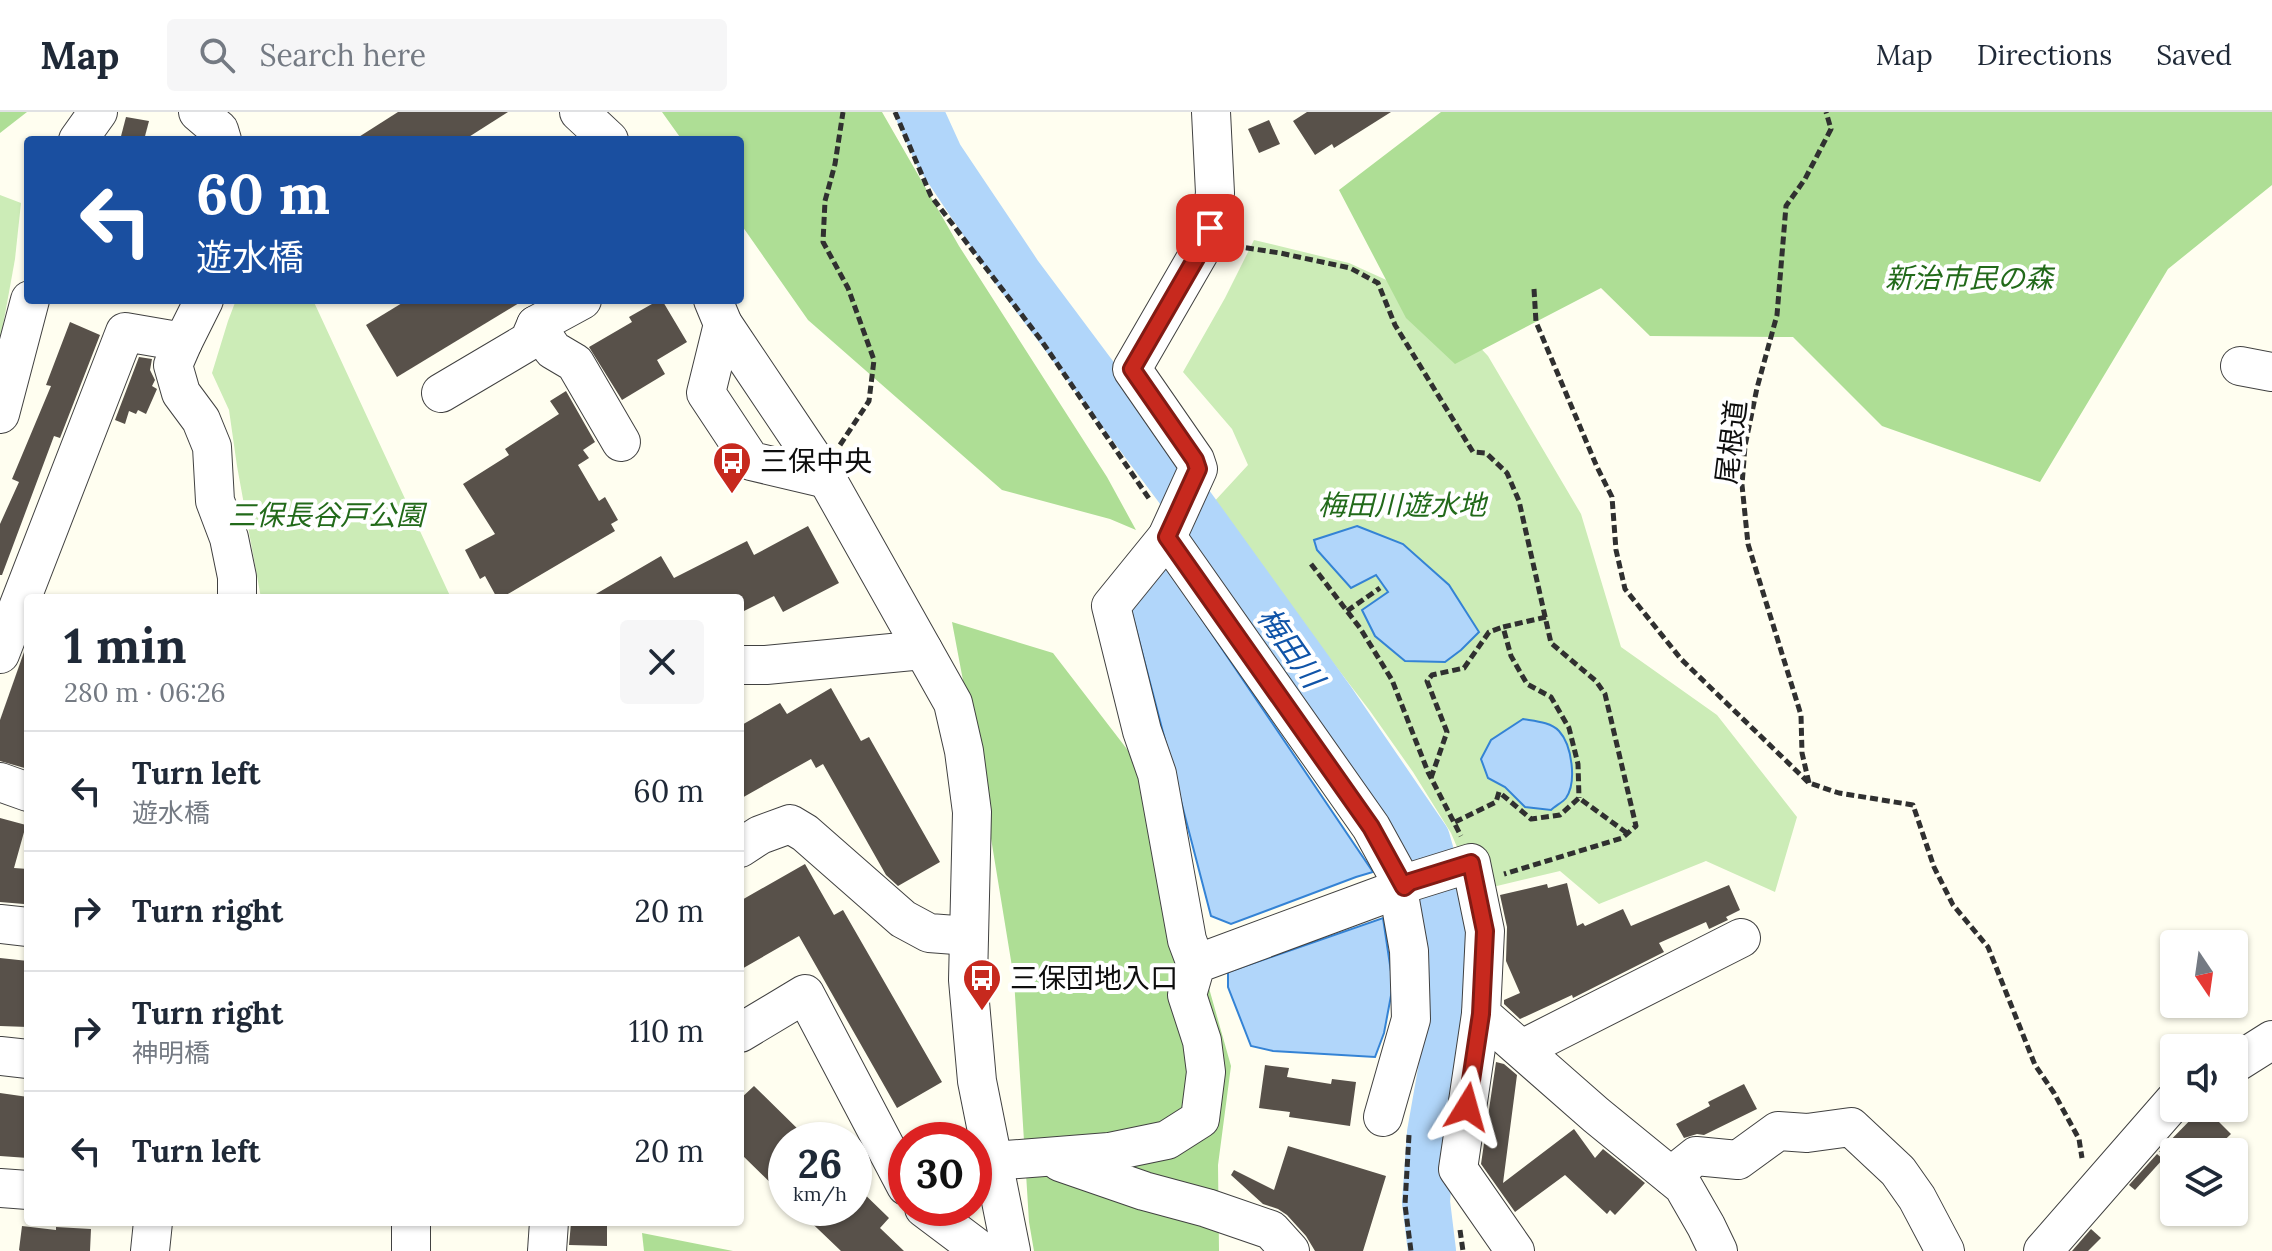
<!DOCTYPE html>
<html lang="en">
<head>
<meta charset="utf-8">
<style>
  body { margin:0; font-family:Lora,"Noto Sans JP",serif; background:#f6f6f7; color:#1f2937; height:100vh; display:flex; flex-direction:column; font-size:30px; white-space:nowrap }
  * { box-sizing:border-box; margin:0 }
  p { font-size:26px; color:#747a83 }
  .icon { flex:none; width:44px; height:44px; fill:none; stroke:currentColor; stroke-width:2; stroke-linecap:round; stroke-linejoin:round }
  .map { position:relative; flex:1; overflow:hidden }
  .details { position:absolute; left:24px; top:482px; width:720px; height:632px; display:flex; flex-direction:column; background:#fff; border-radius:8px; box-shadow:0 2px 6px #0004 }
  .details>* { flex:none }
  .banner { position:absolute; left:24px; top:24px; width:720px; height:168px; border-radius:8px; box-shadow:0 2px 6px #0004; background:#1a4fa0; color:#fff; overflow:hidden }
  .needle { width:52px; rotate:167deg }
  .controls { position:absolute; left:2160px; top:818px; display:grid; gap:16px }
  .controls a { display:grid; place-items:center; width:88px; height:88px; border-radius:8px; background:#fff; box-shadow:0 2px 6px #0004; font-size:40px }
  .speed { position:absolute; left:768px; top:1010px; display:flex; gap:16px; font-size:40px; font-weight:700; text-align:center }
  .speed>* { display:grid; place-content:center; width:104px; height:104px; border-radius:50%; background:#fff; box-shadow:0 2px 6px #0004; line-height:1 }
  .speed small { font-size:20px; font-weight:400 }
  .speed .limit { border:12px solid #d22; background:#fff; color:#111 }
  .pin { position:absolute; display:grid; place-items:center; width:68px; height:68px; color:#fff; margin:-34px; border-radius:16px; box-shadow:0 4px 12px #0006 }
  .me { position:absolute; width:88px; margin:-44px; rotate:8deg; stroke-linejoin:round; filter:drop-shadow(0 0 6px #0008) }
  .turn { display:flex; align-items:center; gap:28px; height:168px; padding:0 40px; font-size:36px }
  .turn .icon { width:104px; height:104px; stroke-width:2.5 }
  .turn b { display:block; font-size:56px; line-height:68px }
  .round { display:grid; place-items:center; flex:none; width:84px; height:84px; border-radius:8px; background:#f6f6f7 }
  .summary { display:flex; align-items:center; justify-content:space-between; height:136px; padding:0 40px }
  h1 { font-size:48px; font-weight:700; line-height:60px }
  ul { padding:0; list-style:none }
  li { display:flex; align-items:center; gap:24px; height:120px; padding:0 40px; border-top:2px solid #e0e1e3 }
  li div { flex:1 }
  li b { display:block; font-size:30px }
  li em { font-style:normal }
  header { display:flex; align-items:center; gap:48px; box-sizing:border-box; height:112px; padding:0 40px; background:#fff; border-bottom:2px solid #e0e1e3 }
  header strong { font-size:38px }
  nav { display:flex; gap:44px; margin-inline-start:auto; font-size:28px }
  .search { width:560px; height:72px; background:#f6f6f7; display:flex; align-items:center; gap:20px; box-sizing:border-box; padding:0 28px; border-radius:8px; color:#747a83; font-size:30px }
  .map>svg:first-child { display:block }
  .green { fill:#ccecb7 }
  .forest { fill:#aede95 }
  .water { fill:#b1d6fa; stroke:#3483d5; stroke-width:2 }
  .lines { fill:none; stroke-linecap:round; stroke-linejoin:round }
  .river { stroke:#b1d6fa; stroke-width:48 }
  .building { fill:#58514a }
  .minor-casing { stroke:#414141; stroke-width:40 }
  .path { stroke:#303030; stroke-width:5; stroke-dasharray:8 4; stroke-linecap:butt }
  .minor { stroke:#fff; stroke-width:38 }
  .route-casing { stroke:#811b14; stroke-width:20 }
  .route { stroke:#c7291e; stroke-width:14 }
  .labels { text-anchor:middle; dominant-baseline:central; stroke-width:8; stroke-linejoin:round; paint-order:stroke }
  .park-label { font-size:28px; font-style:italic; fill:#226a1a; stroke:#fff }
  .street-label { font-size:28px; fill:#0e0e0e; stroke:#fff }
  .poi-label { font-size:28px; fill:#0e0e0e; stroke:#fff; text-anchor:start }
  .water-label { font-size:30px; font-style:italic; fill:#1054a8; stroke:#fff }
</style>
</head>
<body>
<header>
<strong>Map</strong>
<div class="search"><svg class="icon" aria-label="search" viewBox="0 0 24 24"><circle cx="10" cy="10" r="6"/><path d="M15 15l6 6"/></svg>Search here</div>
<nav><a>Map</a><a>Directions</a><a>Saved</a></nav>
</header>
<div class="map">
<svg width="2272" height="1139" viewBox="0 0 2272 1139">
  <rect width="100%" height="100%" fill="#fffef0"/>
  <g class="green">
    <path d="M0,83L21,91L15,147L0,230Z"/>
    <path d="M1254,128L1349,151L1439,192L1488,244L1581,402L1621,535L1717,603L1797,705L1775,780L1706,749L1599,792L1560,759L1476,779L1451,721L1413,660L1370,599L1212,392L1248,353L1232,317L1183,260L1225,186Z"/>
    <path d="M236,188H313L451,486H261L237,354L229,298L212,261L228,209Z"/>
  </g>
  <g class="forest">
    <path d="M0,0H27L0,21Z"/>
    <path d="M662,0H882L959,134L1107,365L1136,418L1110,407L1002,378L808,208L740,111V28H682Z"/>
    <path d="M1441,0H2272V73L2168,157L2040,370L1882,314L1793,225L1650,224L1601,176L1455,252L1406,206L1339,78Z"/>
    <path d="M952,510L1053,541L1150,667L1231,954L1218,1053L1219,1139H1034L1029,1110L1014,867L980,659Z"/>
    <path d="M642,1121L733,1139H644Z"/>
  </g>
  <g class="water">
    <path d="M1357,414L1403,432L1449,473L1479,520L1461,538L1445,550L1405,549L1375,524L1362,498L1388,480L1376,463L1351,476L1317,438L1314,428Z"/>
    <path d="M1164,451L1373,760L1356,765L1231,812L1211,804L1130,494Z"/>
    <path d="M1523,607C1534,609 1551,610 1559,619C1572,633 1577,670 1566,686C1563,690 1555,694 1551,698L1525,695L1505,675L1488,666L1481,647L1491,628Z"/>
    <path d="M1383,806L1393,873L1384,921L1375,945L1273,939L1251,934L1228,875V860Z"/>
  </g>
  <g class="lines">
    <path class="river" d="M919,0L939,44L1018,162L1178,376L1331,588L1426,727L1440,776L1447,811L1450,913L1431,1021L1426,1090L1432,1139"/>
  </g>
  <g class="building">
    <path d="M398,0H508L464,28H354Z"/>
    <path d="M1307,0H1391L1334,36L1332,32L1315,43L1293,9Z"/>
    <path d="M126,5L149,9L144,28H120Z"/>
    <path d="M1269,8L1280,32L1259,41L1248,17Z"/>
    <path d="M407,188H524L397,265L366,213Z"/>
    <path d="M659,188H662L687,230L657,248L665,262L622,288L589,235L632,210L629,205Z"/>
    <path d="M70,210L100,223L60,326L54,324L2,463H0V412L19,370L12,367L51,274L46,273Z"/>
    <path d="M139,245L152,247L150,258L155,268L152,274L157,277L146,302L138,298L136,302L129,299L125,312L115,308Z"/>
    <path d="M566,279L595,330L583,338L589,346L578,353L599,389L605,385L618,408L611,412L615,419L501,486H497L485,464L480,467L465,438L495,422L463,372L509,343L505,337L559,302L550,289Z"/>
    <path d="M808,414L839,471L783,500L774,484L740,501V486H589L661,444L674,466L747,429L754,443Z"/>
    <path d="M24,540L28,541V657L0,649V608Z"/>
    <path d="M831,576L861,629L869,625L940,750L898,774L886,763L823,652L816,656L811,647L740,687V614L780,591L787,602Z"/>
    <path d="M0,706L26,713L14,756L28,757L24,792L0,790Z"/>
    <path d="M805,752L834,803L843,798L942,970L897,996L799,824L740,858V789Z"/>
    <path d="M1567,771L1577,814L1583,811L1585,814L1623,797L1631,814L1729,773L1740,798L1726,805L1728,808L1709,817L1706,810L1659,831L1664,840L1573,886L1572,883L1520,907L1504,892V888L1520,881L1506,849L1507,815L1500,783L1547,772L1548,776Z"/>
    <path d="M0,846L28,849V915L0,914Z"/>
    <path d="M1496,950L1504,952L1517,963L1503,1071L1574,1017L1595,1046L1603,1037L1645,1071L1615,1103L1610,1098L1607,1102L1565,1063L1515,1100L1481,1052Z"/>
    <path d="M1265,953L1289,956L1287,965L1331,972L1332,967L1356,970L1350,1014L1289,1005L1290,1000L1259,996Z"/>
    <path d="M1744,972L1757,997L1704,1023L1697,1022L1684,1026L1676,1012L1710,994L1708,990Z"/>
    <path d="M754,974L809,1028H786V1086L740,1041V987Z"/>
    <path d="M0,981L28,985V1046L0,1044Z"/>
    <path d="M2202,996H2205L2231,1022L2212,1040H2159Z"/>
    <path d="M1288,1034L1386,1064L1363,1139H1315L1306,1124L1287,1103L1278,1097L1263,1092L1231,1063L1234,1058L1274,1078Z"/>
    <path d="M2157,1042L2163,1047L2135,1078L2129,1073Z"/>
    <path d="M854,1072L889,1106L880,1116L904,1139H841L796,1096H854Z"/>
    <path d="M571,1111H607V1134L569,1133Z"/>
    <path d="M22,1114L56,1118V1115L91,1117L90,1139H20L19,1138Z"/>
    <path d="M2091,1117L2101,1126L2088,1139H2072Z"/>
  </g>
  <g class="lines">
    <g class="minor-casing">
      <g id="minor">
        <path d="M198,0L219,18L222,28"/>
        <path d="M579,0L609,28"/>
        <path d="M78,28L98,0"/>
        <path d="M713,188L723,212L827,367L953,591L964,639L972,700L968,868L977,969L1011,1139"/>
        <path d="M723,212L706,281L751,349L827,367"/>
        <path d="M536,213L553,238L575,251L621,330"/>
        <path d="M183,230L173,253L181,281L201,308L212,335L215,389L229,426L237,465V486"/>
        <path d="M2240,254L2272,260"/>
        <path d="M441,281L529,229L536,213L582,188"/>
        <path d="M0,302L30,188"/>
        <path d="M1167,425L1371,715L1404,775L1410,770L1471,751L1485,819L1481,902L1596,1003L1683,1074L1706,1114L1718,1139"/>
        <path d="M0,542L125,220L183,230L204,188"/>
        <path d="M740,553H766L923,538"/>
        <path d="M0,670L28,680"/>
        <path d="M740,736L760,723L790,712L805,721L903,807L929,821L969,824"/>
        <path d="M0,812L28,815"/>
        <path d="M1196,852L1187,828L1157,662L1142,619L1111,494L1167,425L1198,357L1195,348L1132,257L1199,141L1210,116L1215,81L1211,0"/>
        <path d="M1481,902L1458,1057L1515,1139"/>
        <path d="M740,921L805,882L906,1074"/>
        <path d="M1522,937L1741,826"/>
        <path d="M0,944L28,947"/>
        <path d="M2234,952L2272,928"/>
        <path d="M1383,1005L1411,907L1409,839L1398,777"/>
        <path d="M993,1049L1109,1040L1167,1028L1200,1007L1206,960L1202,929L1187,883L1196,852L1404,775"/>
        <path d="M1060,1050L1144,1079L1207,1096L1271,1118L1290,1139"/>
        <path d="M1671,1064L1696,1044L1738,1048L1778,1019L1807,1021L1851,1015L1898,1059L1917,1086L1945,1139"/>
        <path d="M0,1076L28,1078"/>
        <path d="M924,1096L981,1139"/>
        <path d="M411,1110V1139"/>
        <path d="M150,1139L153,1110"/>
        <path d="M547,1139L549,1110"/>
        <path d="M2043,1139L2174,989"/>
      </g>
    </g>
    <g class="path">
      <path d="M895,0L931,84L1041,228L1150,388"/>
      <path d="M1234,134L1280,141L1350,156L1378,171L1395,213L1473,340L1486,341L1507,361L1519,389L1551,531L1596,569L1605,582L1636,714L1622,726L1504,762"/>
      <path d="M1534,177L1536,210L1597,355L1612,385L1616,438L1625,477L1681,547L1809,671L1839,681L1913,693L1934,755L1953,793L1988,835L2035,953L2054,981L2079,1027L2082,1046"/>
      <path d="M840,333L869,289L874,248L848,176L823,130L825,89L835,52L843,0"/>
      <path d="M1311,452L1360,516L1392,568L1428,660L1461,724"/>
      <path d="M1347,499L1380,476"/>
      <path d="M1546,505L1503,515L1511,544L1527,572L1551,585L1569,616L1578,652L1579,686"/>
      <path d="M1431,666L1447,620L1427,569L1432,563L1464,556L1489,520L1503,515"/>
      <path d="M1809,671L1802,641L1801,603L1748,432L1742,373L1745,334L1757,276L1777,203L1786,94L1805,67L1831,17L1826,0"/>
      <path d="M1455,710L1496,690L1499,680L1531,707L1560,703L1579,686L1627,721"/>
      <path d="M1409,1023L1405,1093L1411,1139"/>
      <path d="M1460,1118L1463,1139"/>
    </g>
    <use href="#minor" class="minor"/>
  </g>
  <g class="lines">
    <g class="route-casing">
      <path id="route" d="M1210,116L1199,141L1132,257L1195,348L1198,357L1167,425L1371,715L1404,775L1410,770L1471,751L1485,819L1481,902L1467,995"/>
    </g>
    <use href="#route" class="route"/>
  </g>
  <defs>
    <g id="bus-pin" transform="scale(2)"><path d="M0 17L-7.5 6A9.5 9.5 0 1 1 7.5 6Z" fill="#c7291e" stroke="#fff"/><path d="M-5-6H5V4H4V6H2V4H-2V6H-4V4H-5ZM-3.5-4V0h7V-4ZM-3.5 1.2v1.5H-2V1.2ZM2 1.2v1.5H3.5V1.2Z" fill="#fff"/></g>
  </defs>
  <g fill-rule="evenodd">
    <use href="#bus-pin" x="732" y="349"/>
    <use href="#bus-pin" x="982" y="866"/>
  </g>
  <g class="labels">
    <g class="park-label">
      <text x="1969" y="166">新治市民の森</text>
      <text x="1402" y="393">梅田川遊水地</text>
      <text x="326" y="403">三保長谷戸公園</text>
    </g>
    <g class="street-label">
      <text transform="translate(1731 330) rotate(-83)">尾根道</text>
    </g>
    <g class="poi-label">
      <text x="760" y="349">三保中央</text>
      <text x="1010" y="866">三保団地入口</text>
    </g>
    <g class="water-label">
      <text transform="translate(1291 535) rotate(55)">梅田川</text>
    </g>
  </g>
</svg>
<div class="controls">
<a><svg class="needle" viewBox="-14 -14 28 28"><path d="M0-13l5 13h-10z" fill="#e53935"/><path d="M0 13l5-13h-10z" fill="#747a83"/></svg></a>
<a><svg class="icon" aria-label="sound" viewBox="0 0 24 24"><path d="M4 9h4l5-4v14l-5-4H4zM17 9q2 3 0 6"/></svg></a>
<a><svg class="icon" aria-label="layers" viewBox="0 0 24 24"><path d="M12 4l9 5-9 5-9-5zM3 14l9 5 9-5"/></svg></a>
</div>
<div class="speed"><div>26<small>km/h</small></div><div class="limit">30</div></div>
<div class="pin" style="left:1210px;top:116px;background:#d93025"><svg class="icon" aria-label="arrive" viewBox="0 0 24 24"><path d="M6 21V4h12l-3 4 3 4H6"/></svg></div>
<svg class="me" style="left:1467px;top:995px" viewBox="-20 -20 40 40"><path d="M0-17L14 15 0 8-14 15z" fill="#c7291e" stroke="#fff" stroke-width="4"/></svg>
<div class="banner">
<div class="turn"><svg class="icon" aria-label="left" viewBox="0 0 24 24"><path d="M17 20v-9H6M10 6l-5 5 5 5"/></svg><div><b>60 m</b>遊水橋</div></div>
</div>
<section class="details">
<div class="summary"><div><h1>1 min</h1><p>280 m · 06:26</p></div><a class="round"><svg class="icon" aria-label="close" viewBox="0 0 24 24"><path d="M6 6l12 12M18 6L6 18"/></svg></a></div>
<ul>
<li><svg class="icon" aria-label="left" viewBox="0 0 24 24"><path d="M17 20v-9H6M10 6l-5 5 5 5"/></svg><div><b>Turn left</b><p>遊水橋</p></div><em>60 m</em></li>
<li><svg class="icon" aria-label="right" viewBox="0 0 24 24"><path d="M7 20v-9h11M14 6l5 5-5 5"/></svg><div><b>Turn right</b></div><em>20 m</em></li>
<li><svg class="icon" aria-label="right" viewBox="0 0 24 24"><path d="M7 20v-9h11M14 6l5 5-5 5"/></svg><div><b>Turn right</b><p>神明橋</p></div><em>110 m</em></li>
<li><svg class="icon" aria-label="left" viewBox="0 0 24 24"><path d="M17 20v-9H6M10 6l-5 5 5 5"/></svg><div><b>Turn left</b></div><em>20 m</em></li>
</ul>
</section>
</div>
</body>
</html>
